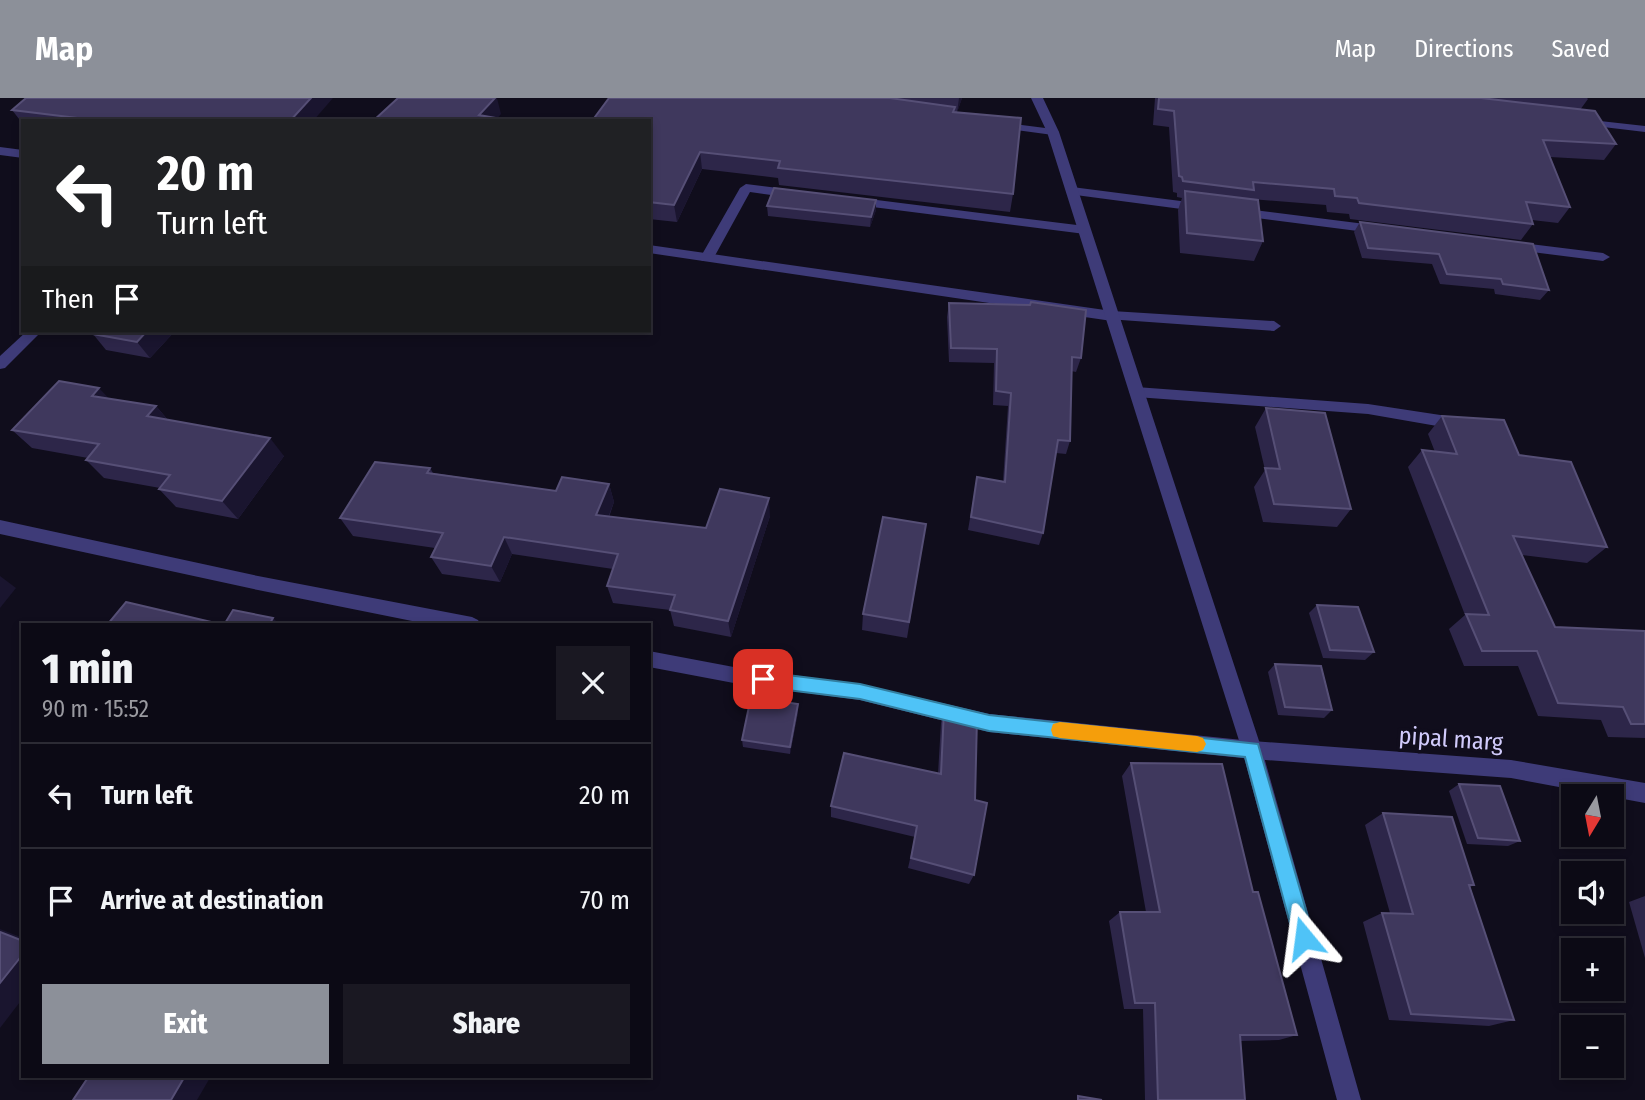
<!DOCTYPE html>
<html lang="en">
<head>
<meta charset="utf-8">
<style>
  body { margin:0; font-family:"Fira Sans Condensed",sans-serif; background:#1a1822; color:#f1f3f6; height:100vh; display:flex; flex-direction:column; font-size:26px; white-space:nowrap }
  * { box-sizing:border-box; margin:0 }
  p { font-size:23px; color:#9a9aa0 }
  .icon { flex:none; width:38px; height:38px; fill:none; stroke:currentColor; stroke-width:2; stroke-linecap:round; stroke-linejoin:round }
  .map { position:relative; flex:1; overflow:hidden }
  .panel { position:absolute; left:21px; top:525px; width:630px; height:455px; display:flex; flex-direction:column; background:#0c0a15; border-radius:0px; box-shadow:0 4px 10px #0003,0 0 0 2px #2c2b34 }
  .panel>* { flex:none }
  .guide { position:absolute; left:21px; top:21px; width:630px; height:214px; border-radius:0px; box-shadow:0 4px 10px #0003,0 0 0 2px #2c2b34; background:#202124; color:#fff; overflow:hidden }
  .needle { width:46px; rotate:190deg }
  .buttons { position:absolute; left:1561px; top:686px; display:grid; gap:14px }
  .buttons a { display:grid; place-items:center; width:63px; height:63px; border-radius:0px; background:#0c0a15; box-shadow:0 4px 10px #0003,0 0 0 2px #2c2b34; font-size:35px }
  .pin { position:absolute; display:grid; place-items:center; width:60px; height:60px; color:#fff; margin:-30px; border-radius:14px; box-shadow:0 4px 10px #0006 }
  .me { position:absolute; width:77px; margin:-38px; rotate:344deg; stroke-linejoin:round; filter:drop-shadow(0 0 5px #0008) }
  .turn { display:flex; align-items:center; gap:24px; height:147px; padding:0 21px; font-size:32px }
  .turn .icon { width:91px; height:91px; stroke-width:2.5 }
  .turn b { display:block; font-size:49px; line-height:60px }
  .then { display:flex; align-items:center; height:66px; padding:0 21px; background:#0003; gap:14px; font-size:26px }
  .round { display:grid; place-items:center; flex:none; width:74px; height:74px; border-radius:0px; background:#1a1822 }
  .overview { display:flex; align-items:center; justify-content:space-between; height:119px; padding:0 21px }
  h1 { font-size:42px; font-weight:800; line-height:52px }
  .primary-button { display:flex; gap:14px; margin-top:auto; padding:14px 21px }
  .primary-button a { flex:1; height:80px; border-radius:0px; background:#8c9099; color:#fff; font-size:28px; font-weight:800; line-height:80px; text-align:center }
  .primary-button a+a { background:#1a1822; color:#f1f3f6 }
  ul { padding:0; list-style:none }
  li { display:flex; align-items:center; gap:21px; height:105px; padding:0 21px; border-top:2px solid #2c2b34 }
  li div { flex:1 }
  li b { display:block; font-size:26px }
  li em { font-style:normal }
  header { display:flex; align-items:center; gap:42px; box-sizing:border-box; height:98px; padding:0 35px; background:#8c9099; color:#fff }
  header strong { font-size:33px }
  nav { display:flex; gap:38px; margin-inline-start:auto; font-size:24px }
  .map>svg:first-child { display:block }
  .lines { fill:none; stroke-linecap:round; stroke-linejoin:round }
  .service { fill:#3e3b78; fill-rule:evenodd }
  .minor { fill:#3e3b78; fill-rule:evenodd }
  .tertiary { fill:#3e3b78; fill-rule:evenodd }
  .wall { fill:#2d2649 }
  .shaded-wall { fill:#1a152f }
  .building { fill:#3f385d; stroke:#564f76; stroke-width:2 }
  .route { fill:#4fc3f7; stroke:#337fa1; stroke-width:2 }
  .slow { fill:#f59e0b }
  .labels { text-anchor:middle; dominant-baseline:central; stroke-width:7; stroke-linejoin:round; paint-order:stroke }
  .street-label { font-size:24px; fill:#d1cbfc; stroke:#100d1c }
</style>
</head>
<body>
<header>
<strong>Map</strong>
<nav><a>Map</a><a>Directions</a><a>Saved</a></nav>
</header>
<div class="map">
<svg width="1645" height="1002" viewBox="0 0 1645 1002">
  <rect width="100%" height="100%" fill="#100d1c"/>
  <g class="lines">
    <g class="service">
      <path d="M746,86L794,92L800,96L794,100L750,94L712,163H702L700,160L740,90Z"/>
      <path d="M853,99L1085,128L1091,132L1085,136L849,106V100Z"/>
      <path d="M1112,213L1274,223L1281,228L1274,233L1107,221V215Z"/>
      <path d="M27,233H42L5,270L0,271V258Z"/>
      <path d="M1136,289L1368,306L1460,320L1468,326L1460,332L1368,316L1136,299L1129,294Z"/>
    </g>
    <g class="minor">
      <path d="M1582,21L1645,28V34L1578,26V22Z"/>
      <path d="M998,24L1053,31L1059,34L1053,37L994,29L992,27Z"/>
      <path d="M0,49L23,52V60L0,57Z"/>
      <path d="M1072,89L1204,106L1210,110L1204,114L1068,96L1066,93Z"/>
      <path d="M1238,110L1381,128L1387,132L1381,136L1234,117V111Z"/>
      <path d="M1513,144L1603,155L1610,159L1603,163L1508,151V145Z"/>
      <path d="M649,147L1112,213L1119,218L1112,223L649,155Z"/>
      <path d="M0,422L258,478L472,519L478,522L481,527H432L258,492L0,436Z"/>
      <path d="M649,553L739,570L860,586L989,616L1252,643L1511,662L1645,685V705L1511,680L1252,661L989,634L860,602L739,586L649,569Z"/>
    </g>
    <path class="tertiary" d="M1031,0H1043L1059,34L1262,652L1361,1002H1337L1242,652L1047,34Z"/>
  </g>
  <g class="wall">
    <path d="M609,0H962L957,14L1013,96L1010,114L779,87L778,80L702,71L677,124L649,121V23Z"/>
    <path d="M1155,0H1587L1588,1L1580,12L1616,46L1604,62L1550,59L1570,109L1558,125L1532,122L1533,126L1521,142L1350,121L1349,116L1327,114L1326,107L1251,101L1263,143L1254,163L1180,155L1178,112L1182,100L1177,99V95L1173,94L1169,29L1153,27Z"/>
    <path d="M12,12L313,23H23V26Z"/>
    <path d="M767,108L876,112L870,129L768,118Z"/>
    <path d="M1360,124L1549,192L1540,202L1495,196L1494,191L1440,186L1432,166L1362,160L1354,134Z"/>
    <path d="M949,205L1081,260L1076,274L1071,273L1070,343L1066,356L1056,355L1043,435L1039,447L968,432L977,379L1003,383L1008,308L993,307L994,265L949,264L947,219Z"/>
    <path d="M96,233H175L150,260L106,252L93,236Z"/>
    <path d="M109,301L156,308L168,322L284,358L238,421L176,409L159,391L160,390L104,380L86,362L88,360L32,350L12,332Z"/>
    <path d="M1266,310L1351,411L1337,429L1263,424L1254,389L1265,372L1255,329Z"/>
    <path d="M1442,318L1519,357L1607,449L1587,465L1522,457L1555,529L1645,533V640L1608,639L1601,622L1538,618L1518,568H1464L1449,531L1465,517L1408,369L1422,352L1435,354L1428,336Z"/>
    <path d="M430,370L433,375L556,393L609,386L614,404L609,419L706,430L770,418L731,539L674,528L670,512L613,505L607,488L613,471L512,456L500,484L442,476L431,459L435,450L353,438L340,420Z"/>
    <path d="M926,426L907,540L862,532L863,516Z"/>
    <path d="M1317,507L1374,554L1365,562L1323,560L1309,515Z"/>
    <path d="M1275,566L1332,612L1324,620L1278,617L1268,574Z"/>
    <path d="M944,612L974,777L969,786L908,770L915,739L831,719V708L938,676L941,625Z"/>
    <path d="M798,614L790,656L743,649L742,642Z"/>
    <path d="M1131,665L1253,794L1297,937L1279,942L1240,943L1245,1002H1145L1143,911H1124L1109,823L1120,814H1146L1122,678Z"/>
    <path d="M1459,686L1520,743L1508,748L1467,746L1449,693Z"/>
    <path d="M1383,715L1474,787L1470,789L1514,922L1489,928L1389,922L1363,824L1382,815H1390L1365,727Z"/>
    <path d="M1645,798V860L1629,804Z"/>
  </g>
  <g class="shaded-wall">
    <path d="M311,0H333L313,23H290Z"/>
    <path d="M495,0H497L501,16L495,23L479,17Z"/>
    <path d="M959,0H962L957,15Z"/>
    <path d="M700,54L702,71L677,124L674,107Z"/>
    <path d="M876,102V112L870,129L871,119Z"/>
    <path d="M147,233H175L150,260L137,244Z"/>
    <path d="M99,290L117,309L92,298Z"/>
    <path d="M156,308L172,327L147,318Z"/>
    <path d="M270,340L284,358L238,421L222,403Z"/>
    <path d="M609,386L614,404L602,435L596,417Z"/>
    <path d="M769,400L770,418L731,539L728,523Z"/>
    <path d="M504,439L512,456L500,484L491,468Z"/>
    <path d="M0,478L16,490L0,510Z"/>
    <path d="M273,520L280,527H269Z"/>
    <path d="M798,606V614L790,656V649Z"/>
    <path d="M0,831L23,840V843L0,834Z"/>
    <path d="M23,856V900L0,930V885Z"/>
    <path d="M185,978H211L197,1002H171Z"/>
  </g>
  <g class="building">
    <path d="M26,0H311L290,23H102L12,12Z"/>
    <path d="M398,0H495L479,17L512,23H373Z"/>
    <path d="M609,0H890L955,9L953,14L1021,20L1013,96L778,70L780,63L700,54L674,107L649,104V23H592Z"/>
    <path d="M1159,0H1481L1595,13L1616,46L1543,42L1570,109L1526,104L1533,126L1359,105L1357,100L1335,98L1334,91L1253,84L1254,92L1183,83L1182,79L1179,78L1174,13L1158,11Z"/>
    <path d="M774,90L876,102L871,119L767,108Z"/>
    <path d="M1185,93L1258,102L1263,143L1187,135Z"/>
    <path d="M1360,124L1533,146L1549,192L1503,186L1501,181L1447,176L1439,156L1368,150Z"/>
    <path d="M1031,204L1086,212L1081,260L1072,259L1070,343L1058,342L1043,435L971,419L977,379L1005,384L1011,295L996,293L997,251L951,250L949,205L1030,207Z"/>
    <path d="M96,233H147L137,244L93,236Z"/>
    <path d="M59,283L99,290L92,298L156,308L147,318L270,340L222,403L159,391L170,377L86,362L99,346L12,332Z"/>
    <path d="M1266,310L1325,315L1351,411L1274,406L1265,370L1280,371Z"/>
    <path d="M1442,318L1504,322L1519,357L1571,364L1607,449L1513,438L1555,529L1645,533V626H1631L1623,609L1558,605L1537,553H1482L1466,516L1489,517L1422,352L1457,356Z"/>
    <path d="M375,364L430,370L427,375L556,393L562,379L609,386L596,417L706,430L720,391L769,400L728,523L670,512L675,497L607,488L618,456L504,439L491,468L431,459L443,435L340,420Z"/>
    <path d="M883,419L926,426L909,524L863,516Z"/>
    <path d="M126,504L224,527H107Z"/>
    <path d="M1317,507L1358,509L1374,554L1330,552Z"/>
    <path d="M233,512L273,520L269,527H224Z"/>
    <path d="M1275,566L1321,568L1332,612L1285,609Z"/>
    <path d="M751,599L798,606L790,649L742,642Z"/>
    <path d="M944,612L977,620L975,702L987,705L974,777L911,760L917,728L831,708L844,655L941,676Z"/>
    <path d="M1131,665L1222,666L1253,794H1258L1297,937H1240L1245,1002H1158L1155,905H1135L1120,814H1160Z"/>
    <path d="M1459,686L1500,688L1520,743L1478,740Z"/>
    <path d="M1383,715L1452,719L1474,787H1469L1514,922L1411,916L1382,815L1413,816Z"/>
    <path d="M0,834L23,843V856L0,885Z"/>
    <path d="M89,978H185L171,1002H73Z"/>
    <path d="M1078,998L1102,1002H1078Z"/>
  </g>
  <path class="route" d="M763,574L860,586L989,617L1258,646L1314,840L1311,847L1304,850L1297,847L1294,840L1245,659L989,633L860,601L763,589L757,587L755,581L757,576Z"/>
  <path class="slow" d="M1060,624L1197,638L1203,640L1206,646L1203,652L1197,654L1060,640L1053,638L1051,632L1053,626Z"/>
  <g class="labels">
    <g class="street-label">
      <text transform="translate(1451 641) rotate(4)">pipal marg</text>
    </g>
  </g>
</svg>
<div class="buttons">
<a><svg class="needle" viewBox="-14 -14 28 28"><path d="M0-13l5 13h-10z" fill="#e53935"/><path d="M0 13l5-13h-10z" fill="#9a9aa0"/></svg></a>
<a><svg class="icon" aria-label="sound" viewBox="0 0 24 24"><path d="M4 9h4l5-4v14l-5-4H4zM17 9q2 3 0 6"/></svg></a>
<a>+</a>
<a>−</a>
</div>
<div class="pin" style="left:763px;top:581px;background:#d93025"><svg class="icon" aria-label="arrive" viewBox="0 0 24 24"><path d="M6 21V4h12l-3 4 3 4H6"/></svg></div>
<svg class="me" style="left:1304px;top:840px" viewBox="-20 -20 40 40"><path d="M0-17L14 15 0 8-14 15z" fill="#4fc3f7" stroke="#fff" stroke-width="4"/></svg>
<div class="guide">
<div class="turn"><svg class="icon" aria-label="left" viewBox="0 0 24 24"><path d="M17 20v-9H6M10 6l-5 5 5 5"/></svg><div><b>20 m</b>Turn left</div></div>
<div class="then">Then<svg class="icon" aria-label="arrive" viewBox="0 0 24 24"><path d="M6 21V4h12l-3 4 3 4H6"/></svg></div>
</div>
<section class="panel">
<div class="overview"><div><h1>1 min</h1><p>90 m · 15:52</p></div><a class="round"><svg class="icon" aria-label="close" viewBox="0 0 24 24"><path d="M6 6l12 12M18 6L6 18"/></svg></a></div>
<ul>
<li><svg class="icon" aria-label="left" viewBox="0 0 24 24"><path d="M17 20v-9H6M10 6l-5 5 5 5"/></svg><div><b>Turn left</b></div><em>20 m</em></li>
<li><svg class="icon" aria-label="arrive" viewBox="0 0 24 24"><path d="M6 21V4h12l-3 4 3 4H6"/></svg><div><b>Arrive at destination</b></div><em>70 m</em></li>
</ul>
<div class="primary-button"><a>Exit</a><a>Share</a></div>
</section>
</div>
</body>
</html>
